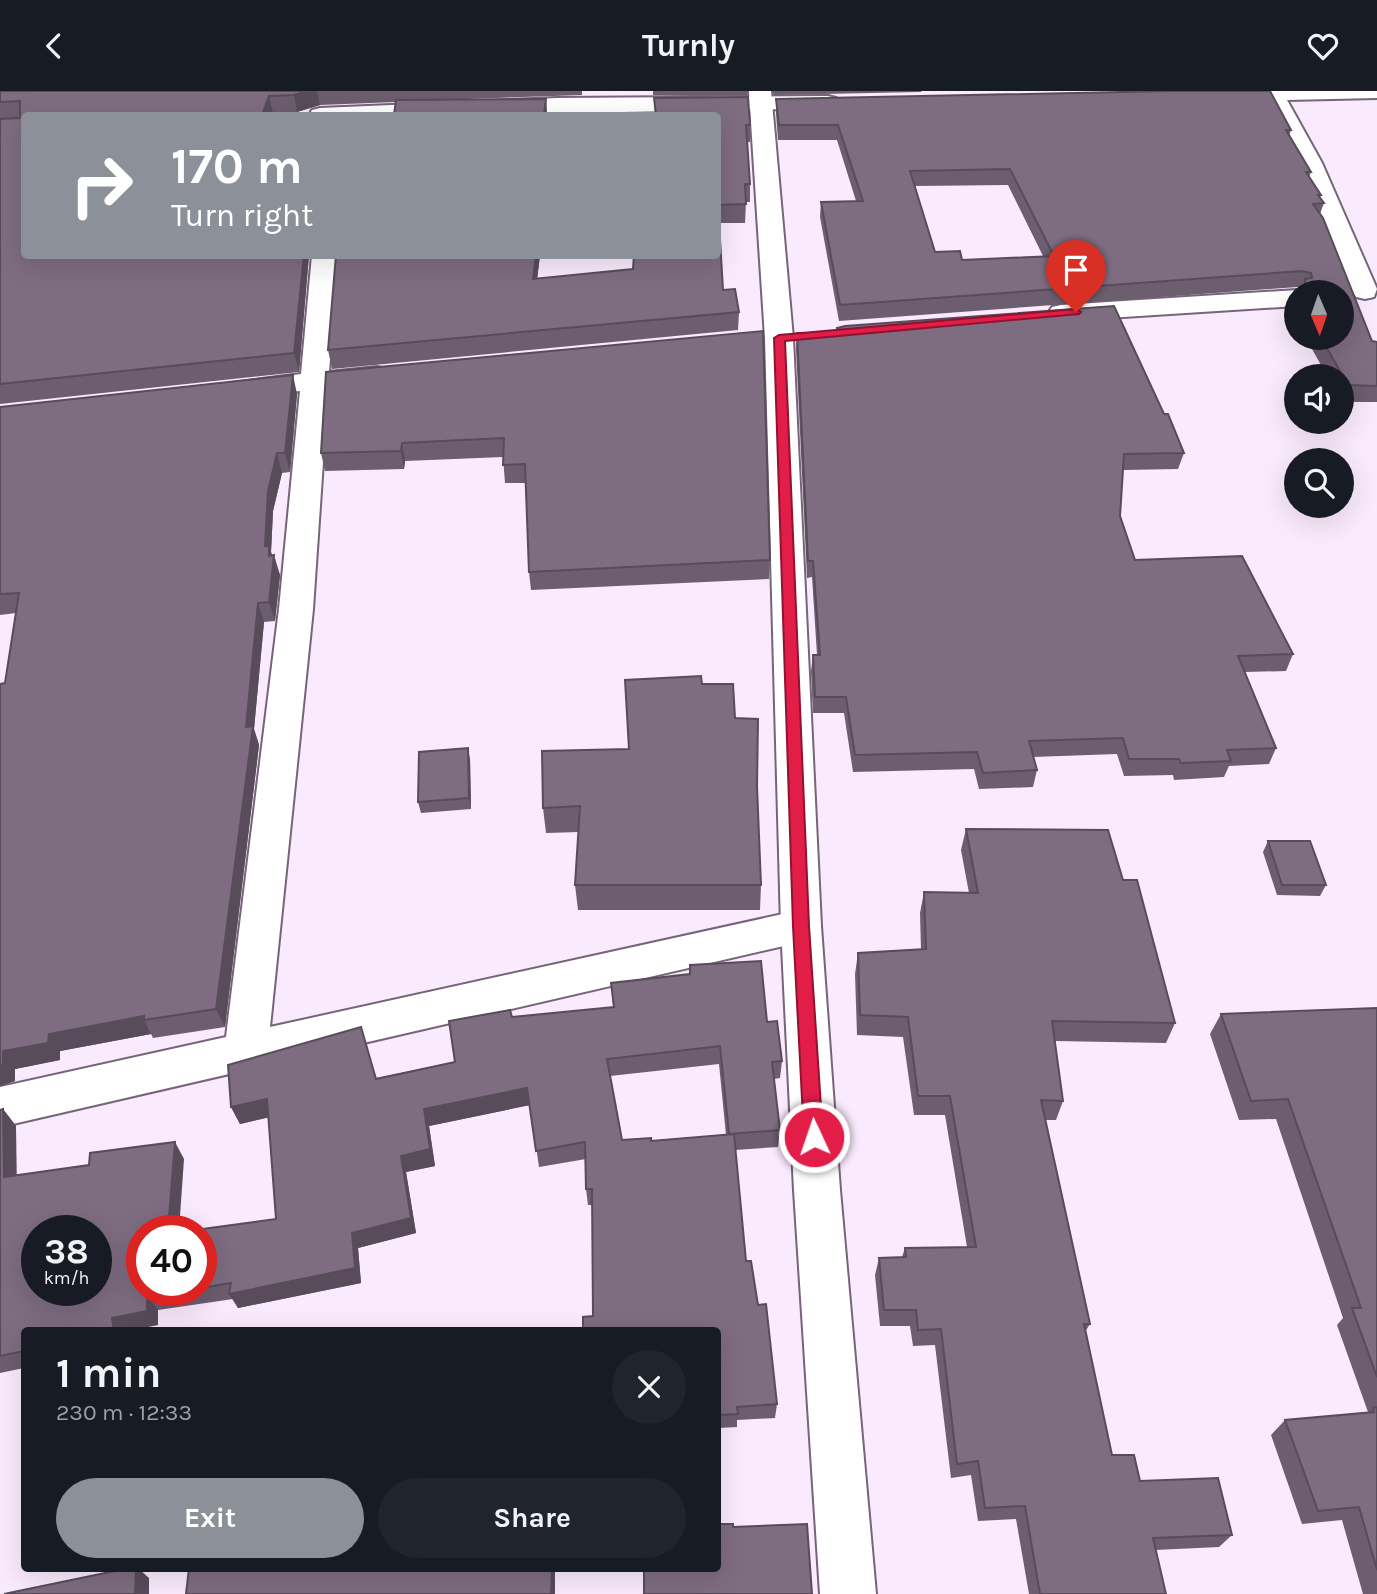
<!DOCTYPE html>
<html lang="en">
<head>
<meta charset="utf-8">
<style>
  body { margin:0; font-family:Karla,sans-serif; background:#20242c; color:#f1f3f6; height:100vh; display:flex; flex-direction:column; font-size:26px; white-space:nowrap }
  * { box-sizing:border-box; margin:0 }
  p { font-size:23px; color:#9ea1a6 }
  .icon { flex:none; width:38px; height:38px; fill:none; stroke:currentColor; stroke-width:2; stroke-linecap:round; stroke-linejoin:round }
  .map { position:relative; flex:1; overflow:hidden }
  .drawer { position:absolute; left:21px; top:1236px; width:700px; height:245px; display:flex; flex-direction:column; background:#171b24; border-radius:7px; box-shadow:0 7px 28px #0002 }
  .drawer>* { flex:none }
  .guide { position:absolute; left:21px; top:21px; width:700px; height:147px; border-radius:7px; box-shadow:0 7px 28px #0002; background:#8c9099; color:#fff; overflow:hidden }
  .needle { width:46px; rotate:178deg }
  .fabs { position:absolute; left:1284px; top:189px; display:grid; gap:14px }
  .fabs a { display:grid; place-items:center; width:70px; height:70px; border-radius:50%; background:#171b24; box-shadow:0 7px 28px #0002; font-size:35px }
  .speed { position:absolute; left:21px; top:1124px; display:flex; gap:14px; font-size:35px; font-weight:700; text-align:center }
  .speed>* { display:grid; place-content:center; width:91px; height:91px; border-radius:50%; background:#171b24; box-shadow:0 7px 28px #0002; line-height:1 }
  .speed small { font-size:18px; font-weight:400 }
  .speed .limit { border:10px solid #d22; background:#fff; color:#111 }
  .pin { position:absolute; display:grid; place-items:center; width:60px; height:60px; color:#fff; margin:-72px -30px; border-radius:50% 50% 50% 0; rotate:-45deg; box-shadow:0 0 7px #0007 }
  .pin .icon { rotate:45deg }
  .me { position:absolute; width:77px; margin:-38px; rotate:357deg; stroke-linejoin:round; filter:drop-shadow(0 0 5px #0008) }
  .turn { display:flex; align-items:center; gap:24px; height:147px; padding:0 35px; font-size:32px }
  .turn .icon { width:91px; height:91px; stroke-width:2.5 }
  .turn b { display:block; font-size:49px; line-height:60px }
  .round { display:grid; place-items:center; flex:none; width:74px; height:74px; border-radius:37px; background:#20242c }
  .overview { display:flex; align-items:center; justify-content:space-between; height:119px; padding:0 35px }
  h1 { font-size:42px; font-weight:700; line-height:52px }
  .cta { display:flex; gap:14px; margin-top:auto; padding:14px 35px }
  .cta a { flex:1; height:80px; border-radius:42px; background:#8c9099; color:#fff; font-size:28px; font-weight:700; line-height:80px; text-align:center }
  .cta a+a { background:#20242c; color:#f1f3f6 }
  header { display:flex; justify-content:space-between; align-items:center; height:91px; padding:0 35px; background:#171b24; font-size:32px; font-weight:700 }
  .map>svg:first-child { display:block }
  .lines { fill:none; stroke-linecap:round; stroke-linejoin:round }
  .minor-casing { stroke:#766479; stroke-width:4 }
  .tertiary-casing { stroke:#766479; stroke-width:4 }
  .minor { fill:#fff; fill-rule:evenodd }
  .tertiary { fill:#fff; fill-rule:evenodd }
  .wall { fill:#6c5d6f; fill-rule:evenodd }
  .shaded-wall { fill:#584c5a }
  .building { fill:#7e6c81; stroke:#584c5a; stroke-width:2; fill-rule:evenodd }
  .route { fill:#e11d48; stroke:#92132f; stroke-width:2 }
</style>
</head>
<body>
<header><svg class="icon" aria-label="back" viewBox="0 0 24 24"><path d="M15 5l-7 7 7 7"/></svg>Turnly<svg class="icon" aria-label="heart" viewBox="0 0 24 24"><path d="M12 20l-8-8c-3-5 5-10 8-4 3-6 11-1 8 4z"/></svg></header>
<div class="map">
<svg width="1377" height="1503" viewBox="0 0 1377 1503">
  <rect width="100%" height="100%" fill="#faeafd"/>
  <g class="lines">
    <g class="minor-casing">
      <g id="minor">
        <path d="M1209,0H1377V7L1287,9L1322,72L1377,198L1374,206L1365,208L1356,206L1352,200L1298,72L1266,9H1218L1210,8L1207,3Z"/>
        <path d="M828,5L836,7L839,12L836,17L464,24H309L312,19L320,17L557,7Z"/>
        <path d="M312,164H338L329,281L377,276L387,278L391,284L387,290L328,297L313,518L270,936L801,819L815,824L821,835L815,846L801,851L0,1036V996L226,946L279,518L300,300L242,306L232,304L228,298L232,292L301,283Z"/>
        <path d="M1297,199L1305,201H1297V215L1061,230L1052,228L1048,222L1052,216L1061,214Z"/>
      </g>
    </g>
    <g class="tertiary-casing">
      <path id="tertiary" d="M749,0H771L793,247L821,835L840,1099L876,1503H820L794,1099L781,835L765,247Z"/>
    </g>
    <use href="#minor" class="minor"/>
    <use href="#tertiary" class="tertiary"/>
  </g>
  <g class="wall">
    <path d="M0,0H582V4L466,8H546L547,24H394L396,11L320,14L297,21L273,22L272,24H24L309,164L299,281L0,313Z"/>
    <path d="M653,0H748L747,4H653Z"/>
    <path d="M772,0H921V1L774,4Z"/>
    <path d="M748,6L750,34V51H747L750,93V111H746L745,132H719L723,199L735,198L739,221L738,239L332,278L328,259L336,164H540L537,188L633,178L634,164H718V24H655L654,7Z"/>
    <path d="M776,8L1291,39L1289,45L1311,81L1309,86L1321,104L1320,107L1324,112L1320,123L1372,250L1377,251V311H1342V285H1327L1306,247H1342L1300,201L1302,198L1297,196L839,230L820,126L821,111L856,110L837,49H778L776,23ZM1008,94L1043,165L962,169L935,161L915,95Z"/>
    <path d="M1295,202H1297V231L1290,218Z"/>
    <path d="M837,237L1164,323L1184,362L1178,378L1123,379L1120,425L1135,469L1293,563L1286,580L1244,581L1276,657L1269,673L1229,675L1224,686L1174,689L1173,684L1124,685L1117,663L1033,666L1037,679L1033,696L979,698L974,678L853,681L844,622H813L811,580L813,564H817L812,486L807,487L796,258L797,242H837Z"/>
    <path d="M763,240L770,469L769,488L531,499L529,481L526,392H505L503,366L405,370L404,378L325,380L321,362Z"/>
    <path d="M297,303L290,381L282,382L273,420L271,461L280,484L275,530L264,531L254,638L259,654L225,936L153,947L151,943L60,960V969L15,978V990L0,995V593L5,592L16,522L0,524V316Z"/>
    <path d="M702,593L735,627L757,695L761,794L760,819H578L575,794L579,741L546,742L543,717L629,658Z"/>
    <path d="M470,668L471,718L421,722L418,711Z"/>
    <path d="M966,738L1123,789L1175,932L1166,952L1055,950L1063,1010L1056,1029H1045L1090,1233L1085,1241L1112,1364L1140,1390L1232,1444L1219,1456L1155,1459L1166,1503H1029L1016,1428L978,1430L971,1384L951,1387L935,1254L913,1255L910,1235H880L875,1184L879,1167L902,1166L905,1157L967,1156L945,1024H914L903,946L857,944L855,883L858,862L921,859L920,822L924,801L969,802L961,759Z"/>
    <path d="M1268,750L1326,794L1320,805L1277,804L1263,761Z"/>
    <path d="M611,892L767,931L782,970L780,987L774,988L780,1039L778,1056L735,1059L746,1170L758,1214L777,1313L775,1327L737,1329V1336L718,1337V1239L593,1225L592,1114H588L586,1098V1068L539,1076L530,1014L429,1035L435,1075L406,1081L416,1142L358,1157L361,1192L238,1217L233,1208L158,1219V1234L24,1239V1277L0,1282V1019L3,1018L16,1035V1084L184,1068L142,1199H201V1139L276,1128L269,1026L240,1033L231,1016L361,936L376,987L455,971L512,926L613,916ZM719,973L726,1044L651,1050L622,1049L610,985Z"/>
    <path d="M1377,917V1503H1363L1342,1429L1302,1433L1271,1344L1285,1329L1368,1321L1337,1234L1343,1227L1276,1028L1239,1029L1210,943L1221,923Z"/>
  </g>
  <g class="shaded-wall">
    <path d="M307,0H317L320,14L297,21L294,4Z"/>
    <path d="M269,5L273,22L272,24H262Z"/>
    <path d="M546,8L547,24H544Z"/>
    <path d="M304,164H309L299,281L294,262Z"/>
    <path d="M536,164H540L535,207L533,188Z"/>
    <path d="M293,284L297,303L290,381L285,362Z"/>
    <path d="M402,352L405,370L404,378L401,360Z"/>
    <path d="M277,362L282,382L273,420L271,461L274,471V464L280,484L275,530L269,511L265,455L268,400Z"/>
    <path d="M258,512L264,531L254,638L259,654L225,936L216,918Z"/>
    <path d="M468,657L470,668L471,718L469,707Z"/>
    <path d="M144,925V929L151,943L60,960V969L15,978V990L0,995V974L3,960L49,943Z"/>
    <path d="M527,997L530,1014L429,1035L435,1075L406,1081L416,1142L358,1157L361,1192L238,1217L229,1203L352,1142L401,1065L424,1018Z"/>
    <path d="M267,1008L275,1025L240,1033L231,1016Z"/>
    <path d="M3,1018L16,1035L17,1102L4,1086Z"/>
    <path d="M175,1051L184,1068L179,1139H168Z"/>
    <path d="M147,1204L158,1219V1234L134,1239H114L112,1227Z"/>
    <path d="M136,1477H138L149,1487V1503H135Z"/>
    <path d="M552,1477H555V1503H551Z"/>
  </g>
  <g class="building">
    <path d="M0,0H307L294,4L269,5L262,24H24V164H304L294,262L0,293V28L20,27V10L0,11Z"/>
    <path d="M1170,0H1270L1291,39H1286L1311,81H1306L1321,104H1318L1324,112L1313,113L1323,127L1372,250L1377,251V295L1348,294L1321,247H1342V201H1301H1305V188L1312,187L1311,182L1302,180L840,214L821,111L863,110L838,34H779L776,8ZM1010,78L1054,165L962,169L960,160L935,161L910,80Z"/>
    <path d="M748,6L750,34H746L750,93H745L746,113L718,114L723,199L735,198L739,221L328,259L336,164H536L533,188L633,178L634,164H718V24H656L654,7Z"/>
    <path d="M546,8L544,24H394L396,9Z"/>
    <path d="M1114,215L1164,323H1168L1184,362L1124,363L1120,425L1135,469L1242,465L1293,563L1238,565L1276,657L1227,659L1231,670L1181,672L1179,668H1129L1123,647L1029,650L1037,679L983,682L977,661L855,664L846,606H815L813,564H820L813,470H808L797,242H838L837,237L845,235Z"/>
    <path d="M763,240L770,469L529,481L525,373L503,374L504,347L402,352L401,360L321,362L326,281Z"/>
    <path d="M293,284L285,362H277L268,400L265,455H269V465L274,464L269,511L258,512L246,636L253,635L216,918L144,929V925L49,943L48,952L3,960V973L0,974V593L5,592L19,502L0,503V316Z"/>
    <path d="M701,585L702,593H733L735,627L758,628L757,695L761,794H575L580,715L543,717L542,660L629,658L625,589Z"/>
    <path d="M468,657L469,707L418,711L419,661Z"/>
    <path d="M966,738L1108,739L1123,789H1137L1175,932L1052,930L1063,1010L1041,1009L1090,1233H1084L1112,1364H1134L1140,1390L1218,1387L1232,1444L1153,1447L1166,1503H1040L1025,1415L985,1417L978,1370L957,1373L941,1238L918,1239L916,1219H884L879,1167L906,1166L905,1157L976,1156L950,1005H918L908,926L860,924L858,862L926,858L924,801L978,802Z"/>
    <path d="M1268,750H1310L1326,794H1282Z"/>
    <path d="M761,870L767,931L777,930L782,970L772,971L780,1039L729,1043L720,955L607,968L622,1049L651,1047V1050L734,1043L746,1170H751L758,1214L766,1213L777,1313L737,1316L738,1323L718,1324V1239H583V1226L593,1225L592,1098H586L585,1051L536,1060L527,997L424,1018L430,1058L401,1065L411,1127L352,1142L355,1177L229,1203L231,1192L201,1197V1139H195L276,1128L267,1008L231,1016L228,974L361,936L376,988L455,971L449,930L510,919L512,926L614,916L611,892L690,883V874Z"/>
    <path d="M1377,917V1286L1352,1217H1361L1288,1008L1251,1010L1221,923Z"/>
    <path d="M3,1018L4,1086L89,1074L90,1062L175,1051L168,1139H142V1199H186L147,1204V1220L112,1227L114,1239H24V1260L0,1265V1019ZM37,1139H96V1199H37Z"/>
    <path d="M1377,1316V1479L1359,1416L1318,1420L1285,1329L1374,1321L1373,1317Z"/>
    <path d="M718,1433H733V1436L807,1433L812,1503H644V1477H718Z"/>
    <path d="M129,1477H136L135,1503H4Z"/>
    <path d="M189,1477H552L551,1503H186Z"/>
  </g>
  <path class="route" d="M1076,218L1081,221L1079,223L785,250L809,835L823,1046L820,1052L814,1054L807,1052L804,1046L793,835L774,247L779,244Z"/>
</svg>
<div class="fabs">
<a><svg class="needle" viewBox="-14 -14 28 28"><path d="M0-13l5 13h-10z" fill="#e53935"/><path d="M0 13l5-13h-10z" fill="#9ea1a6"/></svg></a>
<a><svg class="icon" aria-label="sound" viewBox="0 0 24 24"><path d="M4 9h4l5-4v14l-5-4H4zM17 9q2 3 0 6"/></svg></a>
<a><svg class="icon" aria-label="search" viewBox="0 0 24 24"><circle cx="10" cy="10" r="6"/><path d="M15 15l6 6"/></svg></a>
</div>
<div class="speed"><div>38<small>km/h</small></div><div class="limit">40</div></div>
<div class="pin" style="left:1076px;top:221px;background:#d93025"><svg class="icon" aria-label="arrive" viewBox="0 0 24 24"><path d="M6 21V4h12l-3 4 3 4H6"/></svg></div>
<svg class="me" style="left:814px;top:1046px" viewBox="-20 -20 40 40"><circle r="17" fill="#e11d48" stroke="#fff" stroke-width="3"/><path d="M0-11L8 9 0 5-8 9z" fill="#fff"/></svg>
<div class="guide">
<div class="turn"><svg class="icon" aria-label="right" viewBox="0 0 24 24"><path d="M7 20v-9h11M14 6l5 5-5 5"/></svg><div><b>170 m</b>Turn right</div></div>
</div>
<section class="drawer">
<div class="overview"><div><h1>1 min</h1><p>230 m · 12:33</p></div><a class="round"><svg class="icon" aria-label="close" viewBox="0 0 24 24"><path d="M6 6l12 12M18 6L6 18"/></svg></a></div>
<div class="cta"><a>Exit</a><a>Share</a></div>
</section>
</div>
</body>
</html>
